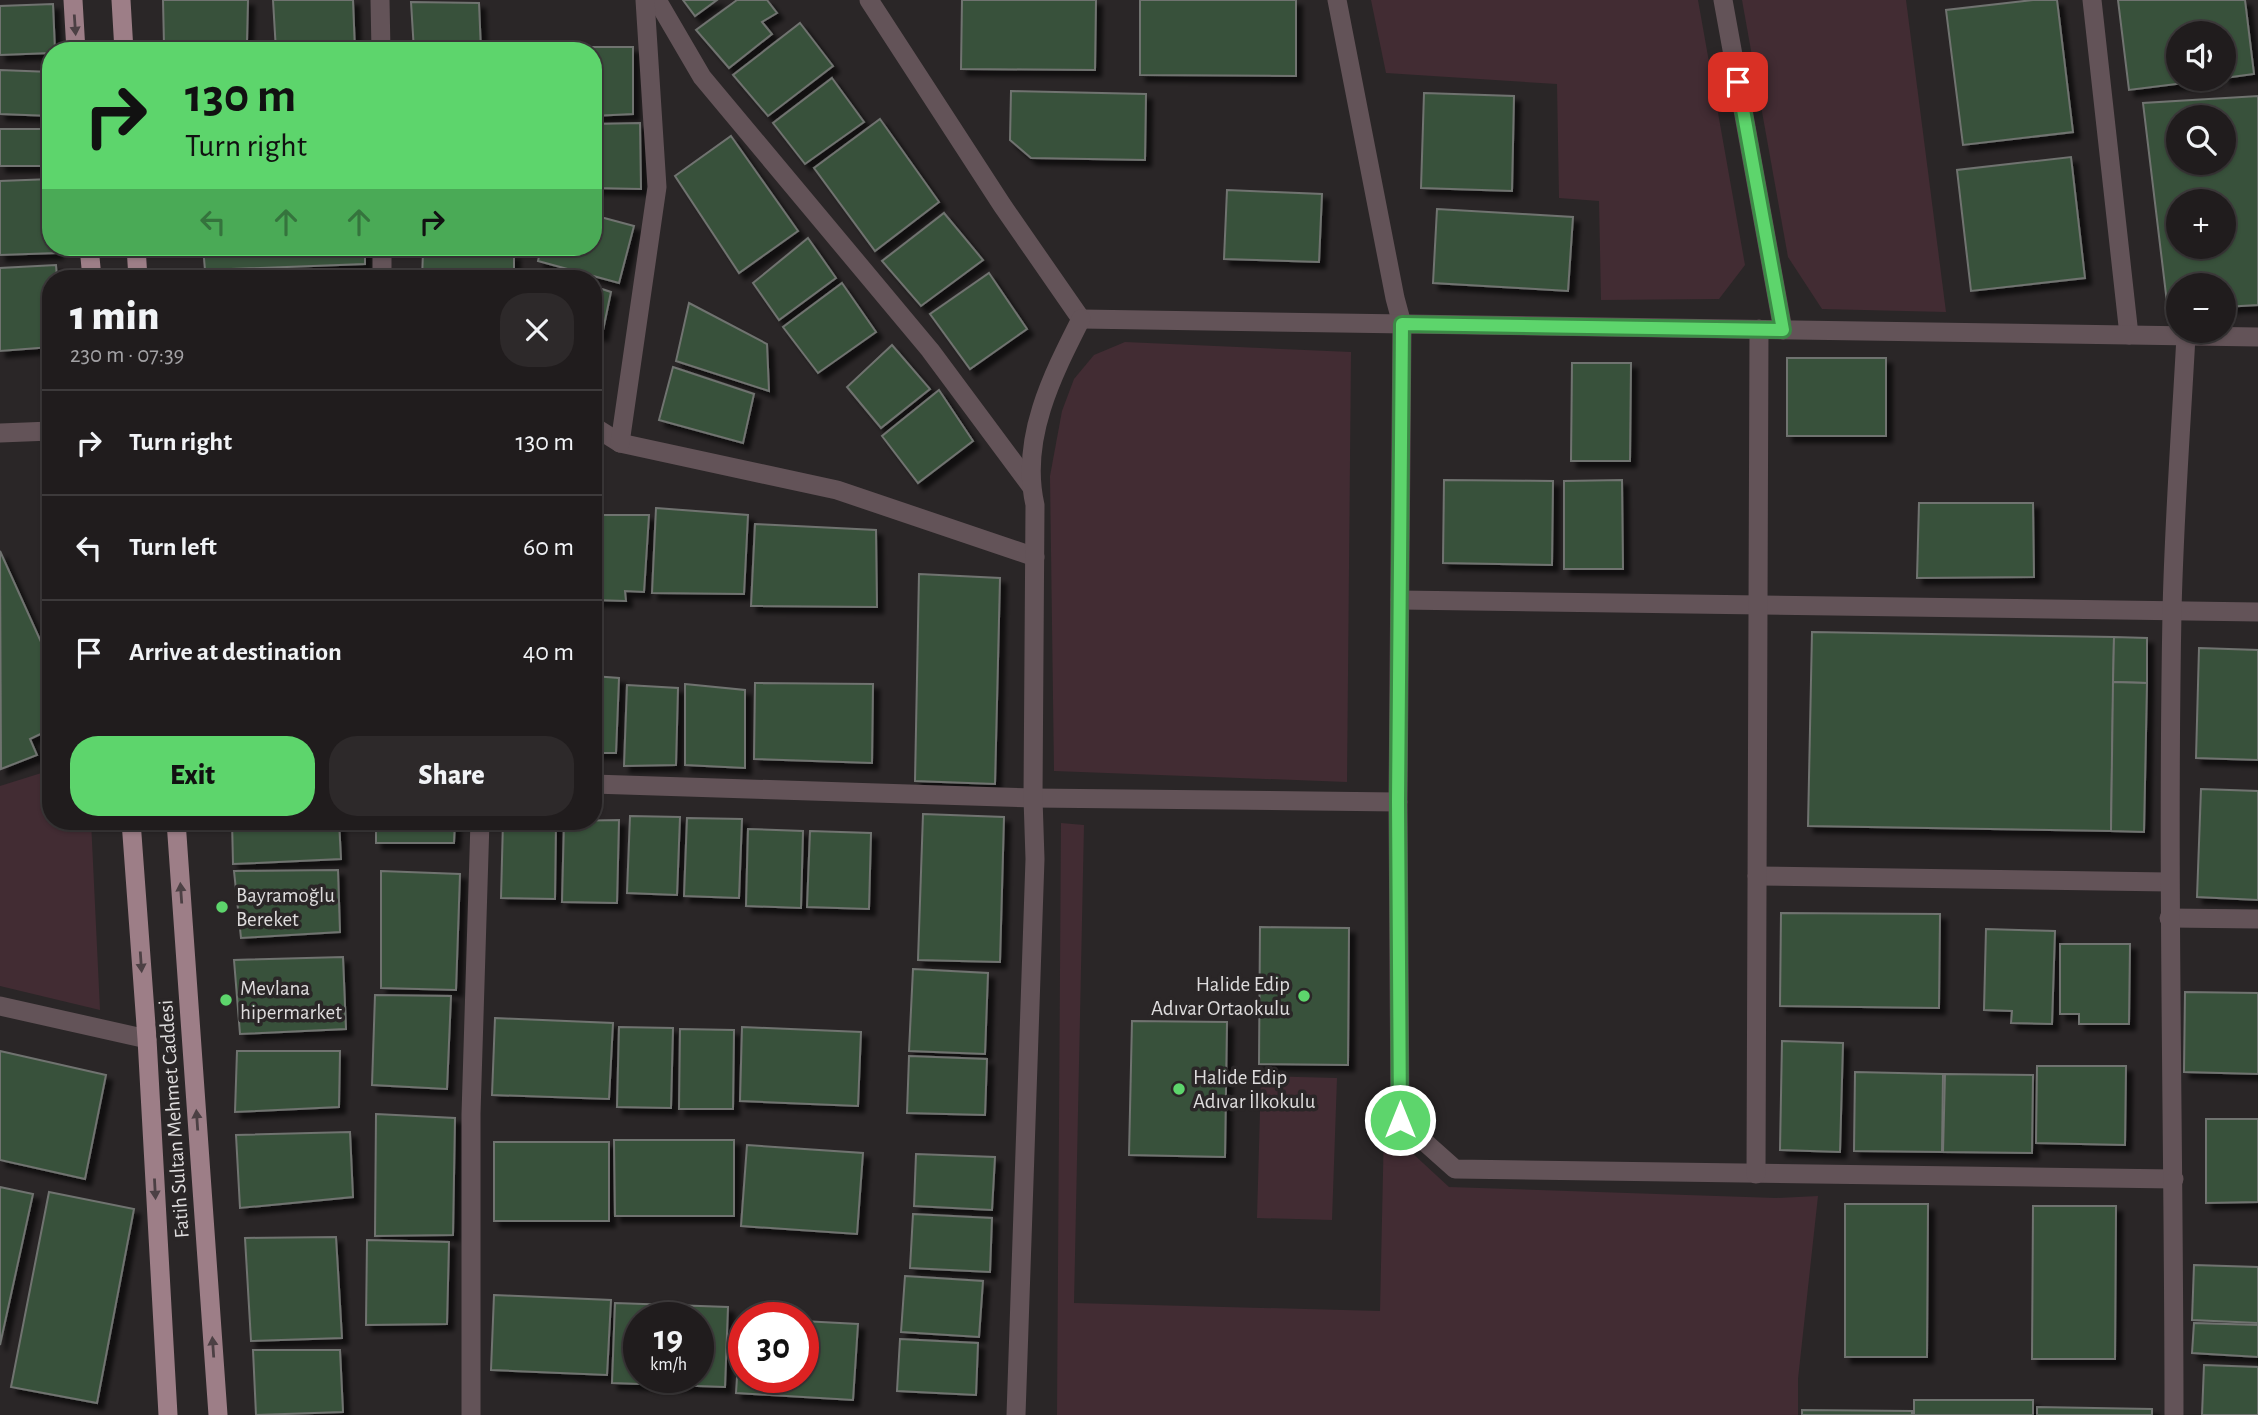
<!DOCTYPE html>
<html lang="en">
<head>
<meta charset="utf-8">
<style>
  body { margin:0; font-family:"Alegreya Sans",sans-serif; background:#2d292a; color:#f1f3f6; height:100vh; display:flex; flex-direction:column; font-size:26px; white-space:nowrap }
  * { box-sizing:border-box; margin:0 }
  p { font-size:23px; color:#a2a1a4 }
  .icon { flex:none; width:38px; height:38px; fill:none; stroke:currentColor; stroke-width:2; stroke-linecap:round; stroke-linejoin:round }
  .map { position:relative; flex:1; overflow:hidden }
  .panel { position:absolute; left:42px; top:270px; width:560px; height:560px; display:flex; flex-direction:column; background:#201c1d; border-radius:28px; box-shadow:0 2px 5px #0004,0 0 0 2px #3d3a3b }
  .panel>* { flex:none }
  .hud { position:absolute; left:42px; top:42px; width:560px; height:214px; border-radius:28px; box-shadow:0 2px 5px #0004,0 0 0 2px #3d3a3b; background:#5dd56c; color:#111; overflow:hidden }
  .controls { position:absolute; left:2166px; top:21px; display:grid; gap:14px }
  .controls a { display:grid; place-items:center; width:70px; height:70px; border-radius:50%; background:#201c1d; box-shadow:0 2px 5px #0004,0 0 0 2px #3d3a3b; font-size:35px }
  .speed { position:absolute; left:623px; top:1302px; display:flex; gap:14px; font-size:35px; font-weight:700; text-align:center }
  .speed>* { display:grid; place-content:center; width:91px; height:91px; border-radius:50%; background:#201c1d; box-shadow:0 2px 5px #0004,0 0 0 2px #3d3a3b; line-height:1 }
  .speed small { font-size:18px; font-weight:400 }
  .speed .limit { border:10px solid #d22; background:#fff; color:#111 }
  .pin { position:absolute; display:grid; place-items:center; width:60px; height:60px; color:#fff; margin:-30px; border-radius:14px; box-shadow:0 4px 10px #0006 }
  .me { position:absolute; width:77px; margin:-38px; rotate:0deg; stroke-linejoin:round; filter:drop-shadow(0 0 5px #0008) }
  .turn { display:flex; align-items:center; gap:24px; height:147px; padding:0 28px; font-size:32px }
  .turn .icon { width:91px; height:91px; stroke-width:2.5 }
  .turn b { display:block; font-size:49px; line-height:60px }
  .lanes { display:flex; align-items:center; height:66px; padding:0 28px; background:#0003; justify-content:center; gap:35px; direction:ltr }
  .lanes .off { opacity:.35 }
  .round { display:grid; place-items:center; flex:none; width:74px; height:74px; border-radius:28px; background:#2d292a }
  .head { display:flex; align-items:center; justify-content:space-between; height:119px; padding:0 28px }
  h1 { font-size:42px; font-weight:800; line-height:52px }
  .primary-button { display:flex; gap:14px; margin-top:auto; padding:14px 28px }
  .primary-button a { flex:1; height:80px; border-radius:28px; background:#5dd56c; color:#111; font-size:28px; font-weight:800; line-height:80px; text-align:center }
  .primary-button a+a { background:#2d292a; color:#f1f3f6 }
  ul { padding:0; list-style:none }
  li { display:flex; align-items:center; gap:21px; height:105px; padding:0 28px; border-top:2px solid #3d3a3b }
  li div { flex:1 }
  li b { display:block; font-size:26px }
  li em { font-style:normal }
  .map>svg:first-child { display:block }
  .green { fill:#422c33 }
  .building { fill:#39513b; stroke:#707370; stroke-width:2; fill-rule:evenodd; filter:url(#shadow) }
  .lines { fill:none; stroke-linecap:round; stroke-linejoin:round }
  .minor { stroke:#635358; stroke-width:19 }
  .primary { stroke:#9d7e87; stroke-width:19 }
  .oneway { fill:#4c4044 }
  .route-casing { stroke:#3c8a46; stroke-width:18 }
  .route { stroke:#5dd56c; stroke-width:12 }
  .poi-dot { fill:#5dd56c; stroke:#2a2627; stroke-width:2.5 }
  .labels { text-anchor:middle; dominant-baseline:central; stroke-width:7; stroke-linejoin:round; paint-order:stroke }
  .poi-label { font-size:21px; fill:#dedcdd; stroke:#2a2627; text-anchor:start }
  .street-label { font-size:21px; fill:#dedcdd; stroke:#2a2627 }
</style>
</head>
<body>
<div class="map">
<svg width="2258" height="1415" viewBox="0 0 2258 1415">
  <defs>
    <filter id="shadow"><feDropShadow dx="6" dy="6" stdDeviation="2" flood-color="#0009"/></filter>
  </defs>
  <rect width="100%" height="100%" fill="#2a2627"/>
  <g class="green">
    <path d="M1371,0H1698L1745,265L1719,299L1601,300L1599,201L1559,198L1557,84L1386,73Z"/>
    <path d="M1742,0H1906L1946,312L1822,309L1788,257Z"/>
    <path d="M1125,342L1351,352L1347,782L1054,771L1050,476L1062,411L1074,379L1094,355Z"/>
    <path d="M51,770V821H91L100,1010L0,986V786Z"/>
    <path d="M1061,823L1084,825L1074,1303L1380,1311L1384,1127L1449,1187L1776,1198L1818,1196L1798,1379V1415H1057Z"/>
    <path d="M1261,1076L1337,1078L1332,1220L1257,1218Z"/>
  </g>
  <g class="building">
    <path d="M163,0H248L247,41L164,45Z"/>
    <path d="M273,0H353L355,51H276Z"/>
    <path d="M683,0H717L695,16Z"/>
    <path d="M737,0H767L777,13L762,22L772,34L729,68L696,30Z"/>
    <path d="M962,0H1096L1095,70L961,69Z"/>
    <path d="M1140,0H1296V76L1140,75Z"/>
    <path d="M2033,0H2057L2073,132L1963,145L1946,10Z"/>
    <path d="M2118,0H2245L2254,74L2224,78V33H2179V79H2216L2129,90Z"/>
    <path d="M411,2L479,3L481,51H414Z"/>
    <path d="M53,4L55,51H51V53L0,55V6Z"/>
    <path d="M800,23L833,66L768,116L733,75Z"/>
    <path d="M531,47H633V114L593,116V51H532Z"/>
    <path d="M0,70L51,72V116L0,114Z"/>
    <path d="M832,78L864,122L805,164L773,123Z"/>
    <path d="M1011,91L1146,94L1145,160L1031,158L1010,140Z"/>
    <path d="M1424,93L1514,96L1512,191L1421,188Z"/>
    <path d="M2258,96V305L2224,307V285H2179V311H2168L2143,103ZM2179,117H2224V163H2179ZM2179,201H2224V247H2179Z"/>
    <path d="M880,119L939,202L875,251L814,168Z"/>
    <path d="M640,123L641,189L593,188V124Z"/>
    <rect x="0" y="129" width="51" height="37"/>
    <path d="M731,136L798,231L739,273L675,176Z"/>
    <path d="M2071,157L2085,278L1971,291L1957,170Z"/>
    <path d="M51,179V247H56L57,253L0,255V181Z"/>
    <path d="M1227,190L1322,194L1319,262L1224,259Z"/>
    <path d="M1437,209L1573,217L1568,291L1433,283Z"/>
    <path d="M944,213L983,260L921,306L882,261Z"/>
    <path d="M593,215L634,226L619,283L538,261L541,247H593Z"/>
    <path d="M808,238L836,278L779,320L753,283Z"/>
    <path d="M203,247H365V264L205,270Z"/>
    <path d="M423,252L514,254V278H422Z"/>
    <path d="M56,265L57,278H51V347L0,351V268Z"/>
    <path d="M544,270L569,278H542Z"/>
    <path d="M989,273L1027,329L970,369L930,314Z"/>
    <path d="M842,283L876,332L818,373L783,327Z"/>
    <path d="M593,286L611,292L602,335L593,333Z"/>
    <path d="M689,303L767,344L769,391L676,361Z"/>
    <path d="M892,345L930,389L881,428L847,387Z"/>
    <rect x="1787" y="358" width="99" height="78"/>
    <path d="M1572,363H1631L1630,461H1571Z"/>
    <path d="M673,367L754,394L743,443L659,420Z"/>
    <path d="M939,390L973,441L918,483L882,436Z"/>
    <path d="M1444,480L1553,481L1552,565L1443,563Z"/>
    <path d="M1622,480L1623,569H1564V481Z"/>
    <path d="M1919,503H2033L2034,577L1917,578Z"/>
    <path d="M656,508L748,515L744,594L652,593Z"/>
    <path d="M596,515H649L644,592L625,591L626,601L593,600Z"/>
    <path d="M755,524L876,530L877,607L751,606Z"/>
    <path d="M0,551L51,664V729L30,739L37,755L1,769Z"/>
    <path d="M919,574L1000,578L995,784L915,781Z"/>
    <path d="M1812,632L2114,637L2111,831L1808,826Z"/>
    <path d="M2114,637L2147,638V683L2113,682Z"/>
    <path d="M2199,648L2258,650V760L2196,758Z"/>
    <path d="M593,676L619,678L616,753H593Z"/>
    <path d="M2113,682L2147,683L2144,832L2111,831Z"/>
    <path d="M755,683L873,684L872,763L754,759Z"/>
    <path d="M685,684L745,690V768L685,765Z"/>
    <path d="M627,685L678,688L676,765L624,766Z"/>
    <path d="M2201,789L2258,791V900L2197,897Z"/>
    <path d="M923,814L1004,817L1000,962L918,960Z"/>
    <path d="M630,816L680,817L677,895L627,893Z"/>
    <path d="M687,818L742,819L739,898L684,896Z"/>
    <path d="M619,820L617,903L562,902L564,821Z"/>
    <path d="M232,821H339L341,859L233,864Z"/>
    <path d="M376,821H455L454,843H376Z"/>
    <path d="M503,821H556L555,899L501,898Z"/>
    <path d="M748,829L803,831L801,908L746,906Z"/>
    <path d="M810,831L871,833L869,909L807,907Z"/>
    <path d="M338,870L340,932L241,938L234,871Z"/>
    <path d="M381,871L460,874L456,990L381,988Z"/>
    <path d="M1781,913L1940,914L1939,1008L1780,1006Z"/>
    <path d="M1260,927L1349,928L1348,1065L1259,1064Z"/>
    <path d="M1986,929L2055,931L2052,1024L2011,1023L2012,1011L1984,1010Z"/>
    <path d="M2060,944H2130L2129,1024H2079V1014H2060Z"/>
    <path d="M343,957L346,1029L240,1034L234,960Z"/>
    <path d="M913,969L988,973L985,1054L909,1051Z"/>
    <path d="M2185,992L2258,993V1074L2184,1072Z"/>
    <path d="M375,995L451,996L447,1089L372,1085Z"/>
    <path d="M495,1018L613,1023L609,1099L492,1095Z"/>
    <path d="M1132,1021L1227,1022L1225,1157L1129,1155Z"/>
    <path d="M619,1027L673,1028L671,1108L617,1107Z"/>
    <path d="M742,1027L861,1032L858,1106L740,1101Z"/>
    <path d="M680,1029L734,1030L733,1109H679Z"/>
    <path d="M1782,1041L1843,1043L1840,1152L1780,1150Z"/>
    <path d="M0,1051L106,1075L85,1179L0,1160Z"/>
    <path d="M237,1051H340L339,1107L235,1112Z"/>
    <path d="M909,1056L987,1059L985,1115L907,1113Z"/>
    <path d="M2037,1066H2126L2125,1145L2036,1143Z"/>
    <path d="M1855,1072L1943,1074L1942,1152L1854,1151Z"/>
    <path d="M1945,1074L2033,1075L2032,1153L1943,1152Z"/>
    <path d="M376,1114L455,1118L453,1235L375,1236Z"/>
    <path d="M2206,1119H2258V1202L2206,1203Z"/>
    <path d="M350,1132L353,1197L240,1208L236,1135Z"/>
    <path d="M614,1140H734V1216H615Z"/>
    <rect x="494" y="1142" width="115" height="79"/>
    <path d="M747,1145L863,1153L857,1234L741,1226Z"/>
    <path d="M916,1154L995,1157L992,1210L914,1206Z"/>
    <path d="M0,1187L33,1194L0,1345Z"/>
    <path d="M49,1192L134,1209L97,1403L11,1387Z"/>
    <path d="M1845,1204H1928L1927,1357H1845Z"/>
    <path d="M2033,1206H2116L2115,1359H2032Z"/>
    <path d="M913,1214L992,1218L990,1272L910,1268Z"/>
    <path d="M336,1237L342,1338L251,1341L245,1238Z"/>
    <path d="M367,1240L449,1242L447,1324L366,1325Z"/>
    <path d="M2194,1265L2258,1267V1323L2192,1320Z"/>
    <path d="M905,1276L983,1281L979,1337L901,1332Z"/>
    <path d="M494,1295L611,1300L607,1375L491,1370Z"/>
    <path d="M615,1303L728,1307L725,1387L612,1383ZM639,1318H698V1377H639Z"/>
    <path d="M741,1317L755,1318H744V1377H803V1321L858,1324L853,1400L736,1393Z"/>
    <path d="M2194,1323L2258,1325V1357L2192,1353Z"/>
    <path d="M900,1339L978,1343L976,1395L897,1391Z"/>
    <path d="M253,1350H340L343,1412L256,1415Z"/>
    <path d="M2204,1365L2258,1367V1415H2202Z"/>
    <rect x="1914" y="1400" width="119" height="15"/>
    <path d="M2037,1407L2152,1409V1415H2037Z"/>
    <path d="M1802,1410L1912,1411V1415H1802Z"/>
  </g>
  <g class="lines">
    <g class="minor">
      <path d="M380,0L381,51"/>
      <path d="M657,0L702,77L930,350L1031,486"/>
      <path d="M869,0L1002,205L1081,319"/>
      <path d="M1337,0L1395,298L1402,324L1398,802L1400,1120L1455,1169L2174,1179"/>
      <path d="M1723,0L1783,330"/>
      <path d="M2092,0L2129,335"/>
      <path d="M382,247V278"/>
      <path d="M1081,319L2258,337"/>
      <path d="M593,426L620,443L837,490L1035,557"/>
      <path d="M0,433L51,431"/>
      <path d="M620,443L657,187L645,0"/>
      <path d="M1400,600L2258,612"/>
      <path d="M593,784L1033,798L1398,802"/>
      <path d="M1757,876L2169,882"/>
      <path d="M2169,918L2258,919"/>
      <path d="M0,1006L147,1039"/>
      <path d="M1756,1174L1759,329"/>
      <path d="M471,1415V1114L480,821"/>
      <path d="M1016,1415L1035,859L1033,798L1035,505C1020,439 1052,376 1081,319"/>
      <path d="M2174,1415C2174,1147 2167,880 2172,612C2174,520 2181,428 2186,336"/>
    </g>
    <g class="primary">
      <path d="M73,0L76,51"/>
      <path d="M121,0L124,51"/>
      <path d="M89,247L92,278"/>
      <path d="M136,247L138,278"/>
      <path d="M131,821L147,1039L168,1415"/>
      <path d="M176,821L218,1415"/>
    </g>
  </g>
  <defs><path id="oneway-solid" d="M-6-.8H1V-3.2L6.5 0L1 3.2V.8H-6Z" transform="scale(1.75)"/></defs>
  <g class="oneway">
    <use href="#oneway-solid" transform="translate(75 25) rotate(86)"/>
    <use href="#oneway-solid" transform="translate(181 893) rotate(-94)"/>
    <use href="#oneway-solid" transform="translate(141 962) rotate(86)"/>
    <use href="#oneway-solid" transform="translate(197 1120) rotate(-94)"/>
    <use href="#oneway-solid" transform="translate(155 1189) rotate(87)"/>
    <use href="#oneway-solid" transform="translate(213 1347) rotate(-94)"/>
  </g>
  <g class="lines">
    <g class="route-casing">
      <path id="route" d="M1400,1120L1398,802L1402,324L1783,330L1738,82"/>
    </g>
    <use href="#route" class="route"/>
  </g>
  <g class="poi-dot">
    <circle cx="222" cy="907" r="7"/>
    <circle cx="1304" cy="996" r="7"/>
    <circle cx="226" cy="1000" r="7"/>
    <circle cx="1179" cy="1089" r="7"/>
  </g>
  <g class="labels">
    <g class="poi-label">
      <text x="236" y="895">Bayramoğlu<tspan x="236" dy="24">Bereket</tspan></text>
      <text x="1290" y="984" text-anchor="end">Halide Edip<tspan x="1290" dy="24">Adıvar Ortaokulu</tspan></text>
      <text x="240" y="988">Mevlana<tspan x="240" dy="24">hipermarket</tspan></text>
      <text x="1193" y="1077">Halide Edip<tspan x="1193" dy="24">Adıvar İlkokulu</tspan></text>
    </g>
    <g class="street-label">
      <text transform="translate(174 1119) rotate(-94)">Fatih Sultan Mehmet Caddesi</text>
    </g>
  </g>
</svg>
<div class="controls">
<a><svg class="icon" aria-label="sound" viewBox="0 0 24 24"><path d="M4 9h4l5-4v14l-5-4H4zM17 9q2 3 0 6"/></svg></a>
<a><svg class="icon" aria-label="search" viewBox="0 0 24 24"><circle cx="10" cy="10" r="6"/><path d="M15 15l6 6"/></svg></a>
<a>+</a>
<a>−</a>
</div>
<div class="speed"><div>19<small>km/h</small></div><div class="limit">30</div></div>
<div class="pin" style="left:1738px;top:82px;background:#d93025"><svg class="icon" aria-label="arrive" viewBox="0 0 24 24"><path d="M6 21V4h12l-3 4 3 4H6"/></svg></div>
<svg class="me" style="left:1400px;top:1120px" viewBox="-20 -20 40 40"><circle r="17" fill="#5dd56c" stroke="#fff" stroke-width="3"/><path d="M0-11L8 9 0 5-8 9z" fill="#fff"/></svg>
<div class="hud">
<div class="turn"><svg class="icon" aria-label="right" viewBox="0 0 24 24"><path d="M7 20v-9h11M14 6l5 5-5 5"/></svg><div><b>130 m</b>Turn right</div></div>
<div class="lanes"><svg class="icon off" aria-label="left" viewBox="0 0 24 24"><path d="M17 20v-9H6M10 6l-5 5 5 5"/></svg><svg class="icon off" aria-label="ahead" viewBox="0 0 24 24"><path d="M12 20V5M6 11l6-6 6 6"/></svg><svg class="icon off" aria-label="ahead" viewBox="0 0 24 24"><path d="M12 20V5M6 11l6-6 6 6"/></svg><svg class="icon" aria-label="right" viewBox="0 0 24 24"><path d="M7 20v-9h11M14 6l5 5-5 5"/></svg></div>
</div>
<section class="panel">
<div class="head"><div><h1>1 min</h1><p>230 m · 07:39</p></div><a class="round"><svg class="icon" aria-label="close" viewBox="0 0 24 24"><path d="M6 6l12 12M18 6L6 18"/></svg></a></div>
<ul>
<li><svg class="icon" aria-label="right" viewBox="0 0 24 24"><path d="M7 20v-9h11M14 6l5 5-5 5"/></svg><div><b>Turn right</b></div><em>130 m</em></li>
<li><svg class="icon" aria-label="left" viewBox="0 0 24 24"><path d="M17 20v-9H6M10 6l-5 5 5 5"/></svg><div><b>Turn left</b></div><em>60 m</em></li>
<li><svg class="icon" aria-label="arrive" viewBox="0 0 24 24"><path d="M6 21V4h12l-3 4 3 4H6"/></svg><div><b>Arrive at destination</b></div><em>40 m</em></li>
</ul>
<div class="primary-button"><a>Exit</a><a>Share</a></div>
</section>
</div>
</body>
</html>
